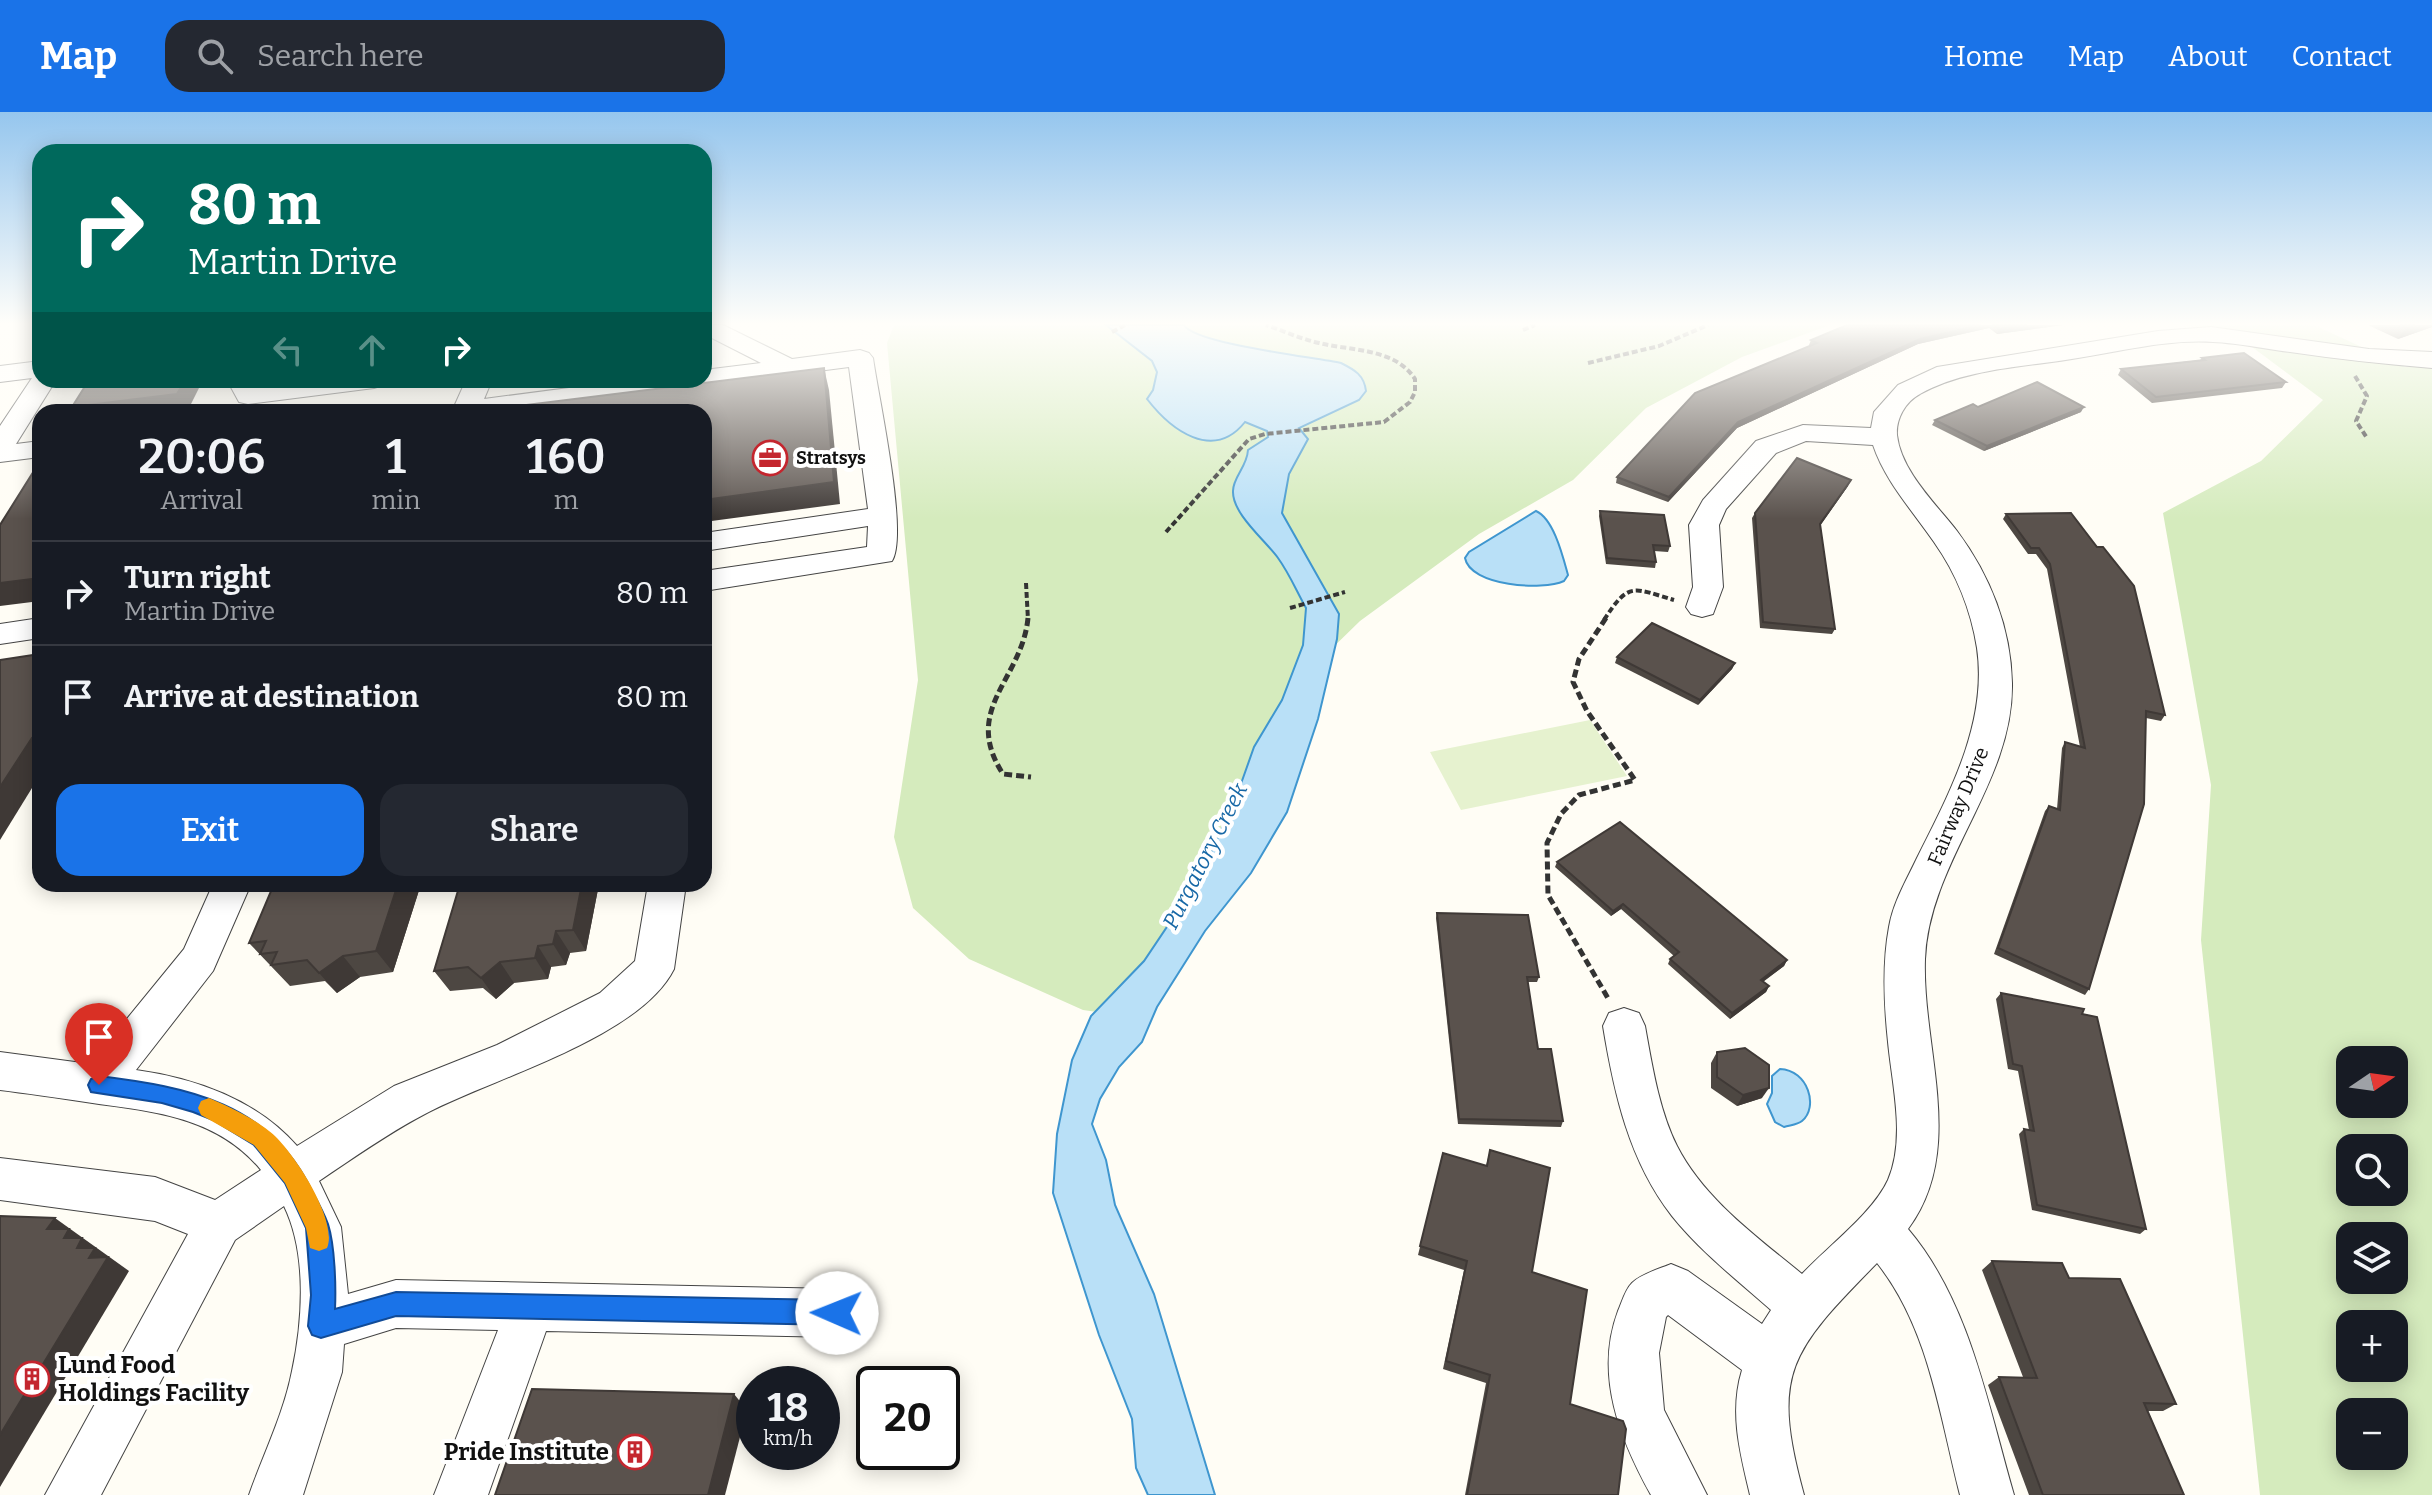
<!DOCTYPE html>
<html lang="en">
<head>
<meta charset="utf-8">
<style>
  body { margin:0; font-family:Bitter,serif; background:#242831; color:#f1f3f6; height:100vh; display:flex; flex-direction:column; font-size:30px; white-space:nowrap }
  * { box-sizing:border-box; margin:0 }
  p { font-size:26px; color:#9ea1a6 }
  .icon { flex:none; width:44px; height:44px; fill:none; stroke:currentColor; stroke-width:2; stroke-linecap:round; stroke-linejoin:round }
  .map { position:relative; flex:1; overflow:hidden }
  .drawer { position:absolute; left:32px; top:292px; width:680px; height:488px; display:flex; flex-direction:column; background:#171b24; border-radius:24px; box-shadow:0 4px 20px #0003 }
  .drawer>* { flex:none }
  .guide { position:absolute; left:32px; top:32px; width:680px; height:244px; border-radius:24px; box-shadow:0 4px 20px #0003; background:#00695c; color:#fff; overflow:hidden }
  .needle { width:52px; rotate:77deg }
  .buttons { position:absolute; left:2336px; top:934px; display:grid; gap:16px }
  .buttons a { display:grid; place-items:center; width:72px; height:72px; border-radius:16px; background:#171b24; box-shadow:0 4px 20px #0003; font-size:40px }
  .speed { position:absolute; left:736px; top:1254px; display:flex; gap:16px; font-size:40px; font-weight:700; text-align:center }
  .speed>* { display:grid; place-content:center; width:104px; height:104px; border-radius:50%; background:#171b24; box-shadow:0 4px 20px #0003; line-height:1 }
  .speed small { font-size:20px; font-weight:400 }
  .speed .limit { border:4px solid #111; border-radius:12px; background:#fff; color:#111 }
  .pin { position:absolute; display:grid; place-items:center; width:68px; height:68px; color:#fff; margin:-82px -34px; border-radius:50% 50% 50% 0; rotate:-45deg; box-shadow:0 0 8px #0007 }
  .pin .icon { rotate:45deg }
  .me { position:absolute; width:88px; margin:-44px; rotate:271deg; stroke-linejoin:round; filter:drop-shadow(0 0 6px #0008) }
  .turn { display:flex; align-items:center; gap:28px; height:168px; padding:0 24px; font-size:36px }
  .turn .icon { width:104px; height:104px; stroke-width:2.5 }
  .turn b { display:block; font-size:56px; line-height:68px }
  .lanes { display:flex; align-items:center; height:76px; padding:0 24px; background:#0003; justify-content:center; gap:40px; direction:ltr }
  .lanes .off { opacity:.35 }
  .eta { display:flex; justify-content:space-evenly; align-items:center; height:136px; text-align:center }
  .eta b { font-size:48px; font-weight:600; line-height:56px }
  .cta { display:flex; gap:16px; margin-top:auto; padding:16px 24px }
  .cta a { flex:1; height:92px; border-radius:24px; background:#1a73e8; color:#fff; font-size:32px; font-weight:600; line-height:92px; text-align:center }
  .cta a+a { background:#242831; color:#f1f3f6 }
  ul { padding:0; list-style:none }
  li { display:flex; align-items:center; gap:24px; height:104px; padding:0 24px; border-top:2px solid #363941 }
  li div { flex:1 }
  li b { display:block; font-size:30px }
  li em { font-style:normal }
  header { display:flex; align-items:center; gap:48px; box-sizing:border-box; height:112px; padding:0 40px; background:#1a73e8; color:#fff }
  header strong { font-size:38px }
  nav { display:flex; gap:44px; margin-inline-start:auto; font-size:28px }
  .search { width:560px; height:72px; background:#242831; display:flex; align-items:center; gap:20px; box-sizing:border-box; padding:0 28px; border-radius:24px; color:#9ea1a6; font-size:30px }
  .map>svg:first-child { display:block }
  .green { fill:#d5ebbd; fill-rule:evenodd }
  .pitch { fill:#e6f2cf }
  .water { fill:#b9e0f7; stroke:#3f96cf; stroke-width:2 }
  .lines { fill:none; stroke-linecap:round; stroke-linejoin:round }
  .minor-casing { stroke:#444; stroke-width:2 }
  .path-far1 { stroke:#333; stroke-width:4; stroke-dasharray:6 3; stroke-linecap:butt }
  .path { stroke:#333; stroke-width:5; stroke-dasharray:8 4; stroke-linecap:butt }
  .minor { fill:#fff; fill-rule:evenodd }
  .wall { fill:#4d4742 }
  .shaded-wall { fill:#3f3936 }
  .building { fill:#5a524d; stroke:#3f3936; stroke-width:2 }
  .route { fill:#1a73e8; stroke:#114b97; stroke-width:2 }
  .slow { fill:#f59e0b }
  .labels { text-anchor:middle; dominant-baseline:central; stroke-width:8; stroke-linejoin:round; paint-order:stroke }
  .far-poi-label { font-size:18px; font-weight:bold; fill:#111; stroke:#fff; text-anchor:start }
  .street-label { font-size:20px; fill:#111; stroke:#fff }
  .water-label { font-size:22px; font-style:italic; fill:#1768a6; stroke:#fff }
  .near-poi-label { font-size:24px; font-weight:bold; fill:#111; stroke:#fff; text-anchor:start }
</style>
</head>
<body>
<header>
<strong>Map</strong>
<div class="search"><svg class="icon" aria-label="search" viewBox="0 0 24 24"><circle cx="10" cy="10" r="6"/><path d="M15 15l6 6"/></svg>Search here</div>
<nav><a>Home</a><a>Map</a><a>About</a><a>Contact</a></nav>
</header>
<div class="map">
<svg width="2432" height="1383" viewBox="0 0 2432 1383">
  <rect width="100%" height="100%" fill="#fffdf5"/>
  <g class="green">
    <path d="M894,213H1830L1742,245L1646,296L1573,368L1479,422L1360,509L1320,548L1132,905L1083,898L969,847L913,796L894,725L918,568L887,231Z"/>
    <path d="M2178,213H2314L2405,255H2432V1383H2260L2201,828L2211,673L2163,401L2261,349L2323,288L2228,217ZM2350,948H2394V992H2350ZM2350,1036H2394V1080H2350ZM2350,1124H2394V1168H2350ZM2350,1212H2394V1256H2350ZM2350,1300H2394V1344H2350Z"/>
  </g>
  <path class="pitch" d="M1590,608L1627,664L1461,698L1430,640Z"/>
  <g class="water">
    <path d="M1106,213H1184C1195,232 1313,245 1341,251C1355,258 1364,263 1366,279L1359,288L1299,316L1308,327L1289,362L1282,401L1339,502L1337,527L1318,607L1287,700L1251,761L1205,819L1157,895L1142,930L1119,955L1100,987L1092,1012L1106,1048L1115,1093L1154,1182L1215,1383H1148L1136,1356L1132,1307L1099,1223L1053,1081L1057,1022L1072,948L1091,904L1144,849L1199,767L1237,683L1254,635L1282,588L1303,533L1306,496C1297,480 1289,461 1278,446C1266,429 1232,402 1233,379C1233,365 1247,355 1248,338L1268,325L1267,319L1245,310C1213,350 1171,318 1147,287L1153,278L1157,260L1152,249Z"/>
    <path d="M1536,399C1554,407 1563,445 1568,463L1564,469C1543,479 1470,474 1465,446L1469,440Z"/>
    <path d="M1780,957C1808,958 1819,995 1802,1009C1797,1013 1790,1013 1784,1015L1775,1010L1767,992L1772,981V964Z"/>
  </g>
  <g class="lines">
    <g class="minor-casing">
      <g id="minor">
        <path d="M704,213H723L792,247L860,238L869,241L873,246C878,283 909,422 892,449L704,479V459L867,435L868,414L704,439V421L868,397L849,255L503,300H455L453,297L466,268H492L484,287L630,268H704V258L761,251L704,222Z"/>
        <path d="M2211,215L2369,237L2432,240V256C2384,252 2338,247 2290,240C2265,237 2238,231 2213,230C2169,227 2122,239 2078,246C2027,255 1966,256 1920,282C1905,290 1896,307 1897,323C1901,359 1936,392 1957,419C1990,463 2011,516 2012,571C2014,671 1929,749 1925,847C1922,938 1967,1037 1908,1117C1970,1190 1988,1294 2014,1383H1960C1940,1305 1929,1216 1877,1151C1791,1239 1770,1260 1804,1383H1750C1740,1341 1729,1300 1742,1258L1668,1203L1666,1205L1659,1241L1664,1298L1707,1383H1651C1620,1327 1594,1263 1618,1199C1622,1190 1625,1178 1632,1171C1641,1162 1659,1157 1671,1152L1688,1159L1762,1212L1771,1198C1737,1168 1701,1140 1672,1104C1629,1049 1614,981 1603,914L1609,901L1624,896L1639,901L1645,914C1652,953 1659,998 1677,1034C1704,1087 1757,1125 1802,1162C1827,1135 1873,1101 1888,1068C1906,1026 1892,973 1888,930C1884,892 1882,852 1889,815C1893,791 1906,769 1916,748C1949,682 1988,611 1977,536C1971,498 1956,461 1934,430C1912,398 1885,369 1873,333L1806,329L1776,341L1726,397L1719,413L1723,475L1713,502L1702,505L1691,502L1686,495L1693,475L1689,413L1703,388L1756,329L1803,313L1871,316L1874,300L1898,273L1937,255L2158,219Z"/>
        <path d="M40,249V268H56L16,332L40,329V345L0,350V314L32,266L0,270V254Z"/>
        <path d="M227,268H253L256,275L313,268H387L383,273L374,276L248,292L239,290Z"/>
        <path d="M40,506V526L0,532V512Z"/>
        <path d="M213,772H251L213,859L136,958C195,966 257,988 297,1034L394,974L497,933L600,881L635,849L648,772H686L674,857C639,927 489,967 423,1003C387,1022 353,1046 319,1069L341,1115L348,1182L396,1168L837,1177L854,1184L861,1201L854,1218L837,1225L546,1219L488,1383H434L498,1218L396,1216L344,1232L342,1260L303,1383H249C263,1343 284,1301 292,1259C303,1208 307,1141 284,1094L235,1128L101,1383H45L188,1122L155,1109L0,1088V1046L155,1065L215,1088L261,1058C219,1007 159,1000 99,992C66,987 33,982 0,978V940L90,952L184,837Z"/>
      </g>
    </g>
    <g class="path-far1">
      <path d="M1523,218L1535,213"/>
      <path d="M1112,220L1125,213"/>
      <path d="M1588,251L1659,234L1708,213"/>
      <path d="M2355,264L2367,284L2356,309L2367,326"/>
      <path d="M1166,420L1249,327L1265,322L1384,310L1410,290L1415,280V267C1395,236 1352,239 1319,231C1301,227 1284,219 1266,213"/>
      <path d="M1026,471L1028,508"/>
      <path d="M1290,496L1345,480"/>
      <path d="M1604,508C1629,469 1633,476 1674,488"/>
    </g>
    <g class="path">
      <path d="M1028,506C1022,568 961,597 1003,662L1031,665"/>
      <path d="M1606,506L1579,547L1573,570L1587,599L1635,668L1579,683L1561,702L1547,731L1548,783L1609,888"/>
    </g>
    <use href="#minor" class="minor"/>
  </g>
  <g class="wall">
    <path d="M1847,213H2063L1997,222L1989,216L1918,232L1737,316L1668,390L1616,371L1617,365L1810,234L1809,233L1811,228Z"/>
    <path d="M2368,213H2432V215L2398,227Z"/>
    <path d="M2202,246L2286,270L2282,276L2152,291L2118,263L2121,257L2200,248Z"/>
    <path d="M1978,295L2081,300L1984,339L1932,313L1935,308Z"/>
    <path d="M1848,374L1820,414L1835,517L1832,522L1760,516L1752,406L1755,401Z"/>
    <path d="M1600,399L1670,434L1668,440L1654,439L1656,450L1655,456L1606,452L1599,404Z"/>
    <path d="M2071,401L2165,603L2161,609L2146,606L2089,877L2085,883L1994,842L2045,699L2049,694L2057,697L2062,636L2065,630L2080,635L2047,457L2036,442H2028L2003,407L2006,402Z"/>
    <path d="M1617,545L1735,551L1732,557L1698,593L1615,551Z"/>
    <path d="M1557,750L1787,848L1784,854L1763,870L1769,874L1766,880L1730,907L1668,852L1670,847L1674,844L1621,797L1611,804L1555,755Z"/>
    <path d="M274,772H421L393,860L360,865L337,881L325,869L290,874L249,831Z"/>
    <path d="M599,772L586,839L570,841L566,853L551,855L548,867L514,871L496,887L483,876L450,879L434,859Z"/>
    <path d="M1437,801L1539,865L1537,870H1528L1538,937L1563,1009L1561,1015L1458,1012L1436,806Z"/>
    <path d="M2001,881L2082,902L2146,1117L2140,1122L2032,1098L2019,1022L2024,1017L2029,1018L2018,959L2008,957L1996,887Z"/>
    <path d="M1717,940L1762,986L1737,994L1711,976V951Z"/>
    <path d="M1490,1038L1532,1160L1570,1292L1618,1383H1465L1486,1271L1443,1257L1464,1158L1418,1143L1443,1041L1486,1054Z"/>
    <path d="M1992,1149L2069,1166L2176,1292L2163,1299H2148L2184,1383H2029L1988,1273L1999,1265H2023L1982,1158Z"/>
  </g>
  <g class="shaded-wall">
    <path d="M1981,213H1990L1989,216L1918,232L1737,316L1668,390L1669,385L1738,310L1920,227Z"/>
    <path d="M2027,213H2063L1997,222L1999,217Z"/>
    <path d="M2415,213H2432V215L2398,227L2406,216Z"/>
    <path d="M824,256L829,278L840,392L704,410V388Z"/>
    <path d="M185,268H203L188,298L175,300H76L72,295Z"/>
    <path d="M2084,295L2081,300L1984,339L1987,334Z"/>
    <path d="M1851,368L1848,374L1817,417L1820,412Z"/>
    <path d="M40,466V489L0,494V471Z"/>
    <path d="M1735,551L1732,557L1698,593L1700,588Z"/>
    <path d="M40,624V663L0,728V675L32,626Z"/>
    <path d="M398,772H421L393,860L376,839Z"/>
    <path d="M582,772H599L586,839L573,818Z"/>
    <path d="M1623,792L1621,797L1611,804L1613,799Z"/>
    <path d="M556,819L570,841L566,853L553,832Z"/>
    <path d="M538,834L551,855L548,867L535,846Z"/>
    <path d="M343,844L360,865L337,881L319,861Z"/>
    <path d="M1787,848L1784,854L1758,873L1761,868Z"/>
    <path d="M500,850L514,871L496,887L481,866Z"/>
    <path d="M1769,874L1766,880L1730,907L1732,901Z"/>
    <path d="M1769,976L1762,986L1737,994L1743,983Z"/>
    <path d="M55,1106L129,1159L0,1375V1323L47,1117Z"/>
    <path d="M734,1282L747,1298L725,1383H708Z"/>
  </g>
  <g class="building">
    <path d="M1847,213H1981L1920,227L1738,310L1669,385L1617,365L1695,281L1817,231L1811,228Z"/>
    <path d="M1994,213H2027L1999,217Z"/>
    <path d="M2399,213H2415L2406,216Z"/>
    <path d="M2244,241L2286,270L2156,285L2121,257L2205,248L2202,246Z"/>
    <path d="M824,256L834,370L704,388V300H469Z"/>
    <path d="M89,268H185L177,282L72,295Z"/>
    <path d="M2037,270L2084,295L1987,334L1935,308L1973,292L1978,295Z"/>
    <path d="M1797,346L1851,368L1820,412L1835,517L1763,510L1755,401Z"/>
    <path d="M37,354H40V466L0,471V413Z"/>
    <path d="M1600,399L1664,403L1670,434L1653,433L1656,450L1607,446Z"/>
    <path d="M2071,401L2097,435H2103L2134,474L2165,603L2146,599L2144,692L2089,877L1998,836L2049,694L2060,698L2065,630L2085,636L2050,452L2039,436H2031L2006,402Z"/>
    <path d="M1652,511L1735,551L1700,588L1617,545Z"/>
    <path d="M40,542V624L32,626L0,675V548Z"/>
    <path d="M1620,710L1787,848L1761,868L1769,874L1732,901L1670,847L1679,840L1623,792L1613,799L1557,750Z"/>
    <path d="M274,772H398L376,839L343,844L319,861L307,848L271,853L277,840L260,842L266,829L249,831Z"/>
    <path d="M460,772H582L573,818L556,819L553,832L538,834L535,846L500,850L481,866L468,855L434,859Z"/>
    <path d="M1437,801L1528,803L1539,865H1527L1538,937H1551L1563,1009L1459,1007Z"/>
    <path d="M2001,881L2084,897L2082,902L2097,905L2146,1117L2037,1093L2024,1017L2034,1019L2022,954L2013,952Z"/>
    <path d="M1745,936L1769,953V976L1743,983L1717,965V940Z"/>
    <path d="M1490,1038L1550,1056L1532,1160L1587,1178L1570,1292L1623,1309L1626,1317L1618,1383H1467L1490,1263L1446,1249L1467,1149L1420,1134L1443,1041L1487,1054Z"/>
    <path d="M0,1104L55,1106L47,1117H69L64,1126H82L77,1136H95L89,1146L108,1145L0,1323Z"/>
    <path d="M1992,1149L2062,1151L2069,1166L2120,1167L2176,1292L2144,1291L2184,1383H2043L1999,1265L2037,1266Z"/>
    <path d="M532,1277L734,1282L708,1383H495Z"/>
  </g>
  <linearGradient id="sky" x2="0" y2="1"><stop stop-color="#95c6ee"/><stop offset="0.52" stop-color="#fffefa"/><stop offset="1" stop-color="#fffefa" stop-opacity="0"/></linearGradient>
  <rect width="2432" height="407" fill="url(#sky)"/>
  <path class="route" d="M99,964C189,975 270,991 312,1079C318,1090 324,1101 328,1112C335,1134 336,1175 335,1197L396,1180L837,1188L846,1192L849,1201L846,1209L837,1213L396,1204L321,1226L312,1223L308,1214L311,1183L306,1116L285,1071L254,1033L213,1008L193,1000L162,991L91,980L88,973L91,967Z"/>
  <path class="slow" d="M209,986C228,994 253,1006 269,1019C292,1036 339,1109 327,1136L319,1139L310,1136L306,1116L285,1071L254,1033L201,1003L198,996L201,989Z"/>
  <defs>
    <g id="office-ring" transform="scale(1.8)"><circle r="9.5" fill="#fff" stroke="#c4262e" stroke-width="1.5"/><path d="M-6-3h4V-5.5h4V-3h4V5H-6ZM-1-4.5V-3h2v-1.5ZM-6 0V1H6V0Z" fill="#c4262e"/></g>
    <g id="building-ring" transform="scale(1.8)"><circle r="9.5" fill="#fff" stroke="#c4262e" stroke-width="1.5"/><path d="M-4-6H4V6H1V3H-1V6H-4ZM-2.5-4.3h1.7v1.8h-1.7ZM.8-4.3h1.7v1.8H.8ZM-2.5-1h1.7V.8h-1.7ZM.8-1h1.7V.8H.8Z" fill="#c4262e"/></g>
  </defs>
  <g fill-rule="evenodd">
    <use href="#office-ring" x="770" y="346"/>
    <use href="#building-ring" x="32" y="1267"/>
    <use href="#building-ring" x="635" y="1340"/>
  </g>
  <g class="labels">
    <g class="far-poi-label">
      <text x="796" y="346">Stratsys</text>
    </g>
    <g class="street-label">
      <text transform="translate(1958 694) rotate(-67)">Fairway Drive</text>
    </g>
    <g class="water-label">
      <text transform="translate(1205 744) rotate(-63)">Purgatory Creek</text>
    </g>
    <g class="near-poi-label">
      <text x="58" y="1253">Lund Food<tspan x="58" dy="28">Holdings Facility</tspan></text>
      <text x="609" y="1340" text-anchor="end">Pride Institute</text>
    </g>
  </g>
</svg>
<div class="buttons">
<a><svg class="needle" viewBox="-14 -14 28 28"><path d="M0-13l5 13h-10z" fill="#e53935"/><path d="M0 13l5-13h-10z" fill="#9ea1a6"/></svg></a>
<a><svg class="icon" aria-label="search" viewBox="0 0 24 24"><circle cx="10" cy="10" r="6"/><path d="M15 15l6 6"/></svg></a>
<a><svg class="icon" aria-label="layers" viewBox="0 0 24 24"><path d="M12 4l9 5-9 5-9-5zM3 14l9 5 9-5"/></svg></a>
<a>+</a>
<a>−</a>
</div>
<div class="speed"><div>18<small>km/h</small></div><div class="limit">20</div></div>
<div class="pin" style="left:99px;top:973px;background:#d93025"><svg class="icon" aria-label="arrive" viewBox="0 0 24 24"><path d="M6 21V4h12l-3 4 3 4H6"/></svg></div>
<svg class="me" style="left:837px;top:1201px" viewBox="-20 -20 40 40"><circle r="19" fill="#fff"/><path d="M0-13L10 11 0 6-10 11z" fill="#1a73e8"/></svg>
<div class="guide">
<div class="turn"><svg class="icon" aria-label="right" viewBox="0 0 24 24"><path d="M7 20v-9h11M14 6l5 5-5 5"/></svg><div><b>80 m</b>Martin Drive</div></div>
<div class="lanes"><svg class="icon off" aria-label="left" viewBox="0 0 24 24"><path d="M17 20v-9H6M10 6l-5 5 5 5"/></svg><svg class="icon off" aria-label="ahead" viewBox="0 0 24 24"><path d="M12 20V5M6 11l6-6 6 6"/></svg><svg class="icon" aria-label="right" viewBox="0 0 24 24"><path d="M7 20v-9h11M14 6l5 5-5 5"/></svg></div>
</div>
<section class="drawer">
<div class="eta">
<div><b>20:06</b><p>Arrival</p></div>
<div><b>1</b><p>min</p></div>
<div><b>160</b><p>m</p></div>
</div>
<ul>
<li><svg class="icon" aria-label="right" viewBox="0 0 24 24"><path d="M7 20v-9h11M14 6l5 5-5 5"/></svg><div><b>Turn right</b><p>Martin Drive</p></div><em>80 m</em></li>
<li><svg class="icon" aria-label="arrive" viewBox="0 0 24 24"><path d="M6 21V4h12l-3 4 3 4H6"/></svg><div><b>Arrive at destination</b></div><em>80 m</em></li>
</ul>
<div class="cta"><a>Exit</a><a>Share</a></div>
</section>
</div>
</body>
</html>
